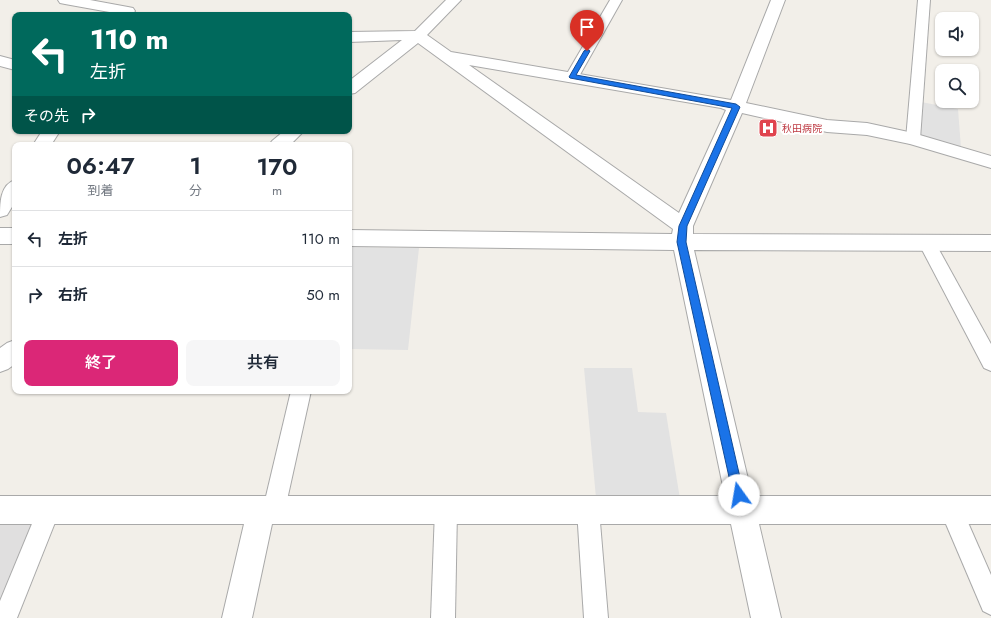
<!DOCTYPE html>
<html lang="ja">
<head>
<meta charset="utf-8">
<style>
  body { margin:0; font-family:Jost,"Noto Sans JP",sans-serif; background:#f6f6f7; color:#1f2937; height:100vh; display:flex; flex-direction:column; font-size:15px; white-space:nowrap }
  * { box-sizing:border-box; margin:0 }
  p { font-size:13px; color:#747a83 }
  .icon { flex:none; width:22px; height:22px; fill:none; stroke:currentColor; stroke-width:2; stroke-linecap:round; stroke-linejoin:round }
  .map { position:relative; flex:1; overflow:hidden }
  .side { position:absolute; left:12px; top:142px; width:340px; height:252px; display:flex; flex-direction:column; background:#fff; border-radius:8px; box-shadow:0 1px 3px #0004 }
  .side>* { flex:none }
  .guide { position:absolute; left:12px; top:12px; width:340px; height:122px; border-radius:8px; box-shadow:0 1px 3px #0004; background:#00695c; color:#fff; overflow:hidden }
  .tools { position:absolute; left:935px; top:12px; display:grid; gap:8px }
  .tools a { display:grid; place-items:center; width:44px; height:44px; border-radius:8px; background:#fff; box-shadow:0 1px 3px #0004; font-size:20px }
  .pin { position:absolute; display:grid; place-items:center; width:34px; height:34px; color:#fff; margin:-41px -17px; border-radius:50% 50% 50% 0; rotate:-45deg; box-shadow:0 0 4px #0007 }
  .pin .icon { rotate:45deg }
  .me { position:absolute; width:44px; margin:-22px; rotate:347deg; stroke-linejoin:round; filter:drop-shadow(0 0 3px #0008) }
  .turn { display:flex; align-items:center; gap:14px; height:84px; padding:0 12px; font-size:18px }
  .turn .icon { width:52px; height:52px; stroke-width:2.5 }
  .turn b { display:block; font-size:28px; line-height:34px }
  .then { display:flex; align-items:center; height:38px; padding:0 12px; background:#0003; gap:8px; font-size:15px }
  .eta { display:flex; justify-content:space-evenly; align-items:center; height:68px; text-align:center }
  .eta b { font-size:24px; font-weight:600; line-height:28px }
  .action { display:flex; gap:8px; margin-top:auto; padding:8px 12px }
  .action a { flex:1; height:46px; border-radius:8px; background:#db2777; color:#fff; font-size:16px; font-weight:600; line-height:46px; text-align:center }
  .action a+a { background:#f6f6f7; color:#1f2937 }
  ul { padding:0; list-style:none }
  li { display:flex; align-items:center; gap:12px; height:56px; padding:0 12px; border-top:1px solid #e0e1e3 }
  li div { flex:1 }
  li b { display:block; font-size:15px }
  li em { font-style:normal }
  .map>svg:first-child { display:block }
  .residential { fill:#e0dfdf }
  .parking { fill:#e2e2e2 }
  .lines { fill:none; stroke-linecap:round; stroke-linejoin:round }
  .lane-casing { stroke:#a9a9a9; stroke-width:2 }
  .street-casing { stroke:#a9a9a9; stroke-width:2 }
  .lane { fill:#fff; fill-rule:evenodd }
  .street { fill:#fff; fill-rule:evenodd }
  .route { fill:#1a73e8; stroke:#114b97 }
  .labels { text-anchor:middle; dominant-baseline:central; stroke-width:4; stroke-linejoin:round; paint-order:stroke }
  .far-health-label { font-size:10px; fill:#be3a42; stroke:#fff; text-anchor:start }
</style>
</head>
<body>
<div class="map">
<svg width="991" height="618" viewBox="0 0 991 618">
  <rect width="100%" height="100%" fill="#f2efe9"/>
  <path class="residential" d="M0,517L41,518L0,613Z"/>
  <g class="parking">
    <path d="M921,102L958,109L961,148L919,135Z"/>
    <path d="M349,247L419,248L408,350L349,349Z"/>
    <path d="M584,368H632L638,412L666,413L680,499L596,498Z"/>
  </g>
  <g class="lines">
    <g class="lane-casing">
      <g id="lane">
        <path d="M610,0H622L577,80L572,81L567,80L565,77Z"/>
        <path d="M918,0H930L920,139L918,143L913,144L908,143L906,139Z"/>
        <path d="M926,235L932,237L991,344V371L984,368L918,242L920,237Z"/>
        <path d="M291,391H311L285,509L282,517L274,520L266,517L263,509Z"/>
        <path d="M49,499L57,502L60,510L17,618H0V601L41,502Z"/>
        <path d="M446,499L454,502L457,510L455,618H431L435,510L438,502Z"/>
        <path d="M588,499L596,502L599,510L608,618H584L577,510L580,502Z"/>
        <path d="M951,499L959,502L991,575V615L983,611L940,510L943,502Z"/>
      </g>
    </g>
    <g class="street-casing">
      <g id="street">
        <path d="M58,0H90L128,7L133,8L135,11L133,14L126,15L65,4L60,3Z"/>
        <path d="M446,0H461L427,35L451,52L731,100L771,0H785L746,103L827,120L867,123L913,133L991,156V168L910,144L867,135L827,132L742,113L693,226V234L991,235V251L694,250L752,496H991V524H759L781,618H751L731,524H272L252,618H222L244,524H0V496H725L674,250L349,246V230L672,234L673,229L418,43L355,93L349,94V81L402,40L349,42V32L415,31ZM469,65L721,108L726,110L679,213Z"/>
        <path d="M0,56L15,60V70L0,66Z"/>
        <path d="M42,131H60L51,145H33Z"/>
        <path d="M284,131H304L290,145H269L272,141Z"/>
        <path d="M15,180V202L7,215L0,217C0,203 0,185 15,180Z"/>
        <rect x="0" y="228" width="15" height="16"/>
        <path d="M15,340V364L8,369L0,372V348L7,343Z"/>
      </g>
    </g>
    <use href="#lane" class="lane"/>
    <use href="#street" class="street"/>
  </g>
  <path class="route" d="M587,49L590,51L576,75L736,104L740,107L687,226L686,242L744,495L743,499L739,501L735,499L733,495L677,242L679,226L732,108L570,78L569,77L584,51Z"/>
  <defs>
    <g id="hospital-square" transform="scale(1)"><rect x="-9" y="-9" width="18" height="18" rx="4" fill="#e0444e" stroke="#fff"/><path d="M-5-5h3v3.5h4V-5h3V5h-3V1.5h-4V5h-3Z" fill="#fff"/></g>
  </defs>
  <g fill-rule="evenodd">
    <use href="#hospital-square" x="768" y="128"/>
  </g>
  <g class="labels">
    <g class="far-health-label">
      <text x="782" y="128">秋田病院</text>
    </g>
  </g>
</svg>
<div class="tools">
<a><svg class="icon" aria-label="sound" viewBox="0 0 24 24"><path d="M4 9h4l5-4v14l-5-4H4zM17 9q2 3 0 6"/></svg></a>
<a><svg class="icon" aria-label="search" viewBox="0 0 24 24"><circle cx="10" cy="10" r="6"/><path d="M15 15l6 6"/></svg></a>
</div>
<div class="pin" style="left:587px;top:51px;background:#d93025"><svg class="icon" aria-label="arrive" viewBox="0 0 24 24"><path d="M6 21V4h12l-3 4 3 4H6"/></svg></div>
<svg class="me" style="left:739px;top:495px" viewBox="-20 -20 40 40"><circle r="19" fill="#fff"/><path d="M0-13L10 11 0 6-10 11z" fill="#1a73e8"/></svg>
<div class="guide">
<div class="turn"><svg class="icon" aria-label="left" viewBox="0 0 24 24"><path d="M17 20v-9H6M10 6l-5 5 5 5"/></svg><div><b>110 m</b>左折</div></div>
<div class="then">その先<svg class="icon" aria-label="right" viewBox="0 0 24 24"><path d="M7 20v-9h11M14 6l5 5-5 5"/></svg></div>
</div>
<section class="side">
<div class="eta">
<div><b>06:47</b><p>到着</p></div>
<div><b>1</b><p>分</p></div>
<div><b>170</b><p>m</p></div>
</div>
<ul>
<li><svg class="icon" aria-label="left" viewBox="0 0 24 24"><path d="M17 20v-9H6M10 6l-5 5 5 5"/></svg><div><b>左折</b></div><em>110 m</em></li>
<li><svg class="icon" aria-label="right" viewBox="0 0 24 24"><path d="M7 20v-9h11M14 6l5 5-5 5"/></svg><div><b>右折</b></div><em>50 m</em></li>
</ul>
<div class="action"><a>終了</a><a>共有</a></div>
</section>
</div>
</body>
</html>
